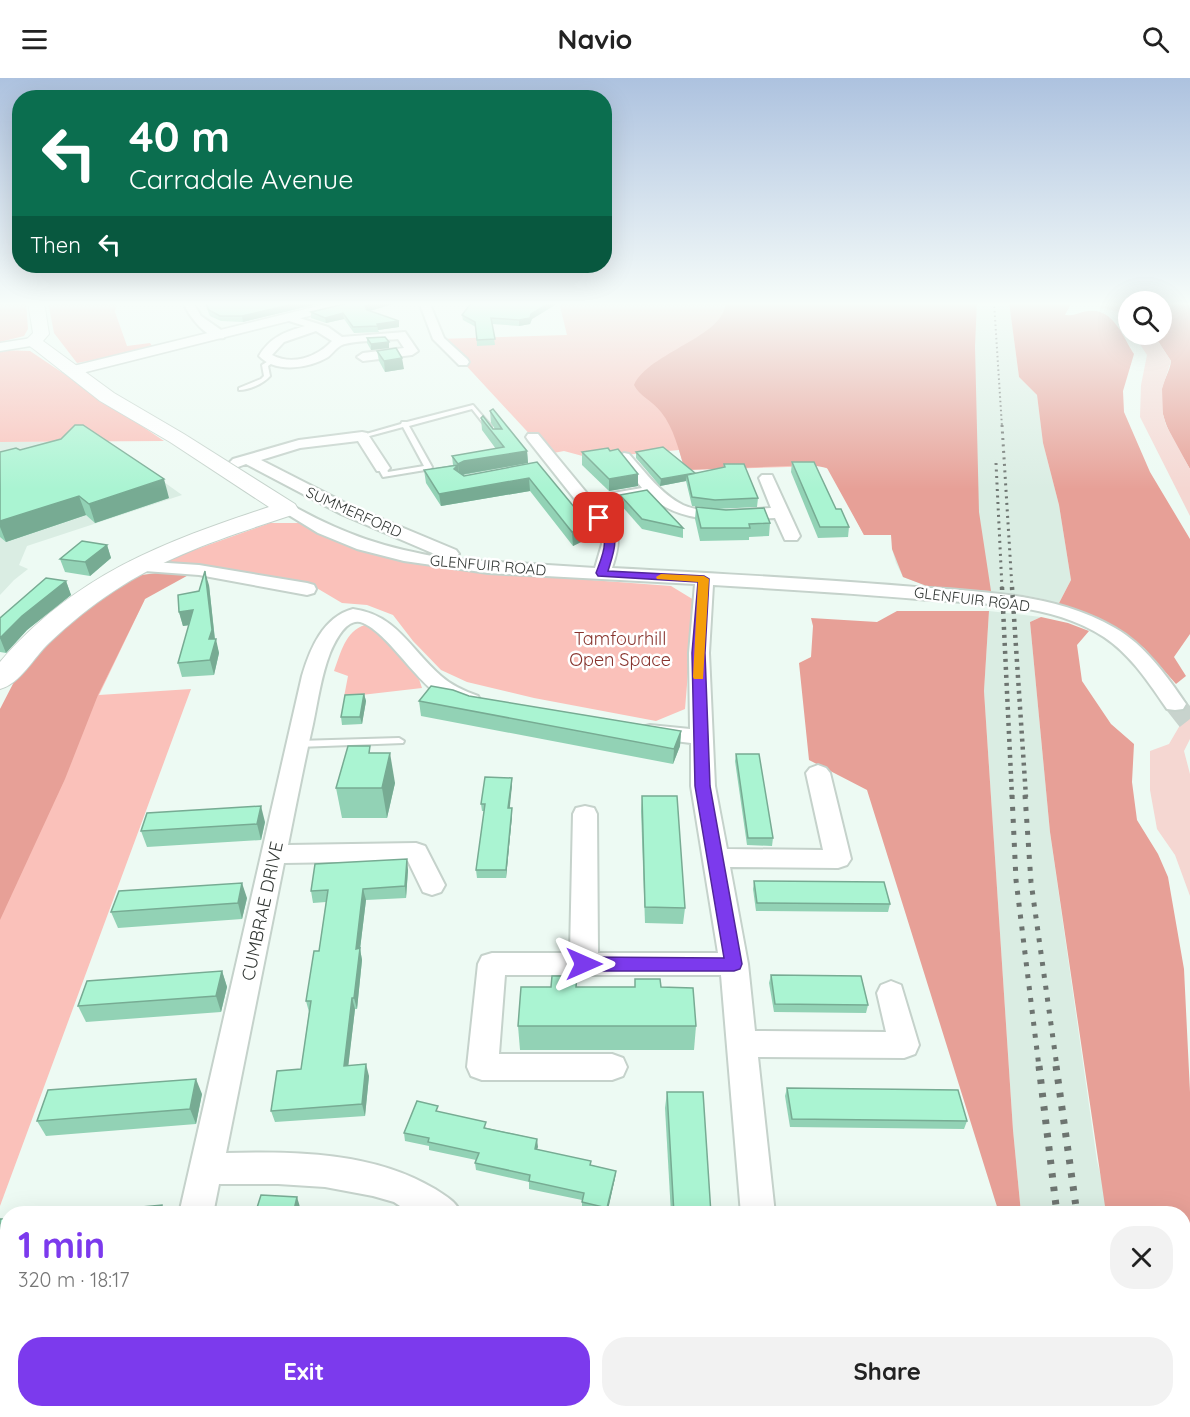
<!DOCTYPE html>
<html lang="en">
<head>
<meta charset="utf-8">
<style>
  body { margin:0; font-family:Quicksand,sans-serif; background:#f2f2f2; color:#222; height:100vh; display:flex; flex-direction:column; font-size:22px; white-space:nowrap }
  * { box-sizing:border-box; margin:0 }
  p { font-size:20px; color:#767676 }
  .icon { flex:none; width:33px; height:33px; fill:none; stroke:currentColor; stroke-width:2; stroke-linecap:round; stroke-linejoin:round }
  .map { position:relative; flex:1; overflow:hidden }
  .details { position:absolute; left:0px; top:1128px; width:1191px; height:212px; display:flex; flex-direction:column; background:#fff; border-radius:24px 24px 0 0; box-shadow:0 6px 24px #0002 }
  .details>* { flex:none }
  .top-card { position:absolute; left:12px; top:12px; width:600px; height:183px; border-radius:24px; box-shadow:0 6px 24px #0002; background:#0b6e4f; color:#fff; overflow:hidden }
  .fabs { position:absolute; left:1118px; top:213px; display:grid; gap:12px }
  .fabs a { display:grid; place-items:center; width:54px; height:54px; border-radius:50%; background:#fff; box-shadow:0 6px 24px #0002; font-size:30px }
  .pin { position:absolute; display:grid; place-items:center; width:51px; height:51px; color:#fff; margin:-26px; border-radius:12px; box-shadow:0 3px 9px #0006 }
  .me { position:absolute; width:66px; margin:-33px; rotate:90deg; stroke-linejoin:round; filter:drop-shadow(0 0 4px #0008) }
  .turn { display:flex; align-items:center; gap:21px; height:126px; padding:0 18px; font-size:27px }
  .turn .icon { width:78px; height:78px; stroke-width:2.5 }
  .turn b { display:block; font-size:42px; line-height:51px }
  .then { display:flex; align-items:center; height:57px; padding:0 18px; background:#0003; gap:12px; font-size:22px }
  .round { display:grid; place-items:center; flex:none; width:63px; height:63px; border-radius:24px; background:#f2f2f2 }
  .headline { display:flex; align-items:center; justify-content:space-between; height:102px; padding:0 18px }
  h1 { font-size:36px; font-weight:800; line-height:45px; color:#7c3aed }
  .primary-button { display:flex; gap:12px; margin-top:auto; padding:12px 18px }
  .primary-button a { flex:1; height:69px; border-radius:24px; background:#7c3aed; color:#fff; font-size:24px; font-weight:800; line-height:69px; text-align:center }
  .primary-button a+a { background:#f2f2f2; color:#222 }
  header { display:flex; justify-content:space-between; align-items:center; height:78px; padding:0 18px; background:#fff; font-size:27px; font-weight:800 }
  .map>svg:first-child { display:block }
  .built { fill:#daede3 }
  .green { fill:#fac1ba }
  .forest { fill:#e7a097 }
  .water { fill:#f5d7d2 }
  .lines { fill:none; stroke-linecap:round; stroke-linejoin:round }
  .minor-tunnel { stroke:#c8d3cd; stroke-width:21; stroke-dasharray:21 10; stroke-linecap:butt }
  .service-casing { stroke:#c5d2cb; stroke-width:4 }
  .minor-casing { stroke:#c5d2cb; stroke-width:4 }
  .tertiary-casing { stroke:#c5d2cb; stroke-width:3 }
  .secondary-casing { stroke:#c5d2cb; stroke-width:2 }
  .service { fill:#fff; fill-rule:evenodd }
  .minor { fill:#fff; fill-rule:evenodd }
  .tertiary { fill:#fff; fill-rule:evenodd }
  .secondary { fill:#fff; fill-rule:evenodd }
  .rail-far4 { stroke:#6d7470; stroke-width:2; stroke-dasharray:1.5 3; stroke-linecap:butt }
  .rail-far3 { stroke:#6d7470; stroke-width:3; stroke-dasharray:2 4.5; stroke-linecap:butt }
  .rail-far2 { stroke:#6d7470; stroke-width:4.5; stroke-dasharray:3 5; stroke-linecap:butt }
  .rail-far1 { stroke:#6d7470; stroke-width:5; stroke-dasharray:4 8; stroke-linecap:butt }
  .rail { stroke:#6d7470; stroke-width:7; stroke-dasharray:4.5 9; stroke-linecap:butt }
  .wall { fill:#92d2b5 }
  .shaded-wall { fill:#77ab93 }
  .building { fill:#aaf4d2; stroke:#77ab93; stroke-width:1.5 }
  .route { fill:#7c3aed; stroke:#51269a; stroke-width:1.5 }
  .slow { fill:#f59e0b }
  .labels { text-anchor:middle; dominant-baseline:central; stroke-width:5; stroke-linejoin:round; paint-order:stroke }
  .far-street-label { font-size:15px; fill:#323734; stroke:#fff }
  .park-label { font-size:18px; fill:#88342e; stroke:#fff }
  .street-label { font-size:18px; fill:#323734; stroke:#fff }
</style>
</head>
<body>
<header><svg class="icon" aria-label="menu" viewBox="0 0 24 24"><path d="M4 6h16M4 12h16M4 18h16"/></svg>Navio<svg class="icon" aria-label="search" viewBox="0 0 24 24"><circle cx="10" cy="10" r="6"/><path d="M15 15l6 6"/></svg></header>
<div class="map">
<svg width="1190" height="1339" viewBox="0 0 1190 1339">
  <rect width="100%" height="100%" fill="#edfaf3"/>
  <g class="built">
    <path d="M957,224H1009L1019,299L1037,317L1043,365L1059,427L1071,502L1058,527L1043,521L1023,517L932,510L903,499L896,485L892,471Z"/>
    <path d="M0,364H108L182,417L27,468L19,487L28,491L14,502L0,517Z"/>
    <path d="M989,533L1041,539L1030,544L1050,754L1097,1083L1110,1135H1021L1013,1052L984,613Z"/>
    <path d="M1048,1332H1156L1158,1339H1049Z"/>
  </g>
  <g class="green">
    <path d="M0,224H26L28,251L24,258L0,264Z"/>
    <path d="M48,224H117L115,234L127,268L150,265L154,271L77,285L54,255Z"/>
    <path d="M559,224H957L864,457L830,392L822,388L685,392L679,372L590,380L564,373L548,376L461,282L439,261L567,257Z"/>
    <path d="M0,272L30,273L164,363L0,364Z"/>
    <path d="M270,445H302L322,458L370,474L459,492L671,508L694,522L685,631L656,643L534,620L467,604L441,592L413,563L393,537L367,527L342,525L315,509L164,486L180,477Z"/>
    <path d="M145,521L99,617L191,611L0,1128V631Z"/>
    <path d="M365,547L375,548L416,592L422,610L344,619L348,598L334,593C341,575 345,553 365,547Z"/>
  </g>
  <g class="forest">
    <path d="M725,224H977L975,268L979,434L991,513L932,510L903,499L892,471L891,457H864L827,390L812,387L685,392C679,373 674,350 661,334C653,323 639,318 634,307C649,274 727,258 725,224Z"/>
    <path d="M1009,224H1072L1065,237C1077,238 1078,234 1088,233C1113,229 1123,259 1134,276L1123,313L1124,334L1150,394L1190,461V556L1174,579L1186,598L1176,606L1144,570L1112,547L1058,527L1071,502L1059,427L1043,365L1037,317L1019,299Z"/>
    <path d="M1161,224H1190V391C1177,368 1156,339 1162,310C1164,301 1170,293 1171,283L1154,257L1161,256Z"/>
    <path d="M165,494H194L145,521L98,617L65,701L0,842V631L16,600L73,537L133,498Z"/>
    <path d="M897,533H989L984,613L1013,1052L1021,1135H999L867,712L809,682L799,585L811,579L813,548L811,540L877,544Z"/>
    <path d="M1041,539L1068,545L1089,553L1077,567L1082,603L1111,646L1134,666L1132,704L1137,742L1158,776L1168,799L1184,891L1190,1014V1339H1140L1139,1332H1184V1136L1106,1135L1050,754L1030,544Z"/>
  </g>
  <g class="water">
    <path d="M1095,224H1128V248L1119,234L1097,229L1095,227Z"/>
    <path d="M1134,257H1154L1171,283L1162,311L1163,336L1166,347L1190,391V438L1140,339L1141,307L1147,277Z"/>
    <path d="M1190,630V661L1184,673L1190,696V818L1175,777L1157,751L1150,712V673L1169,666Z"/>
  </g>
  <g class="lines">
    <path class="minor-tunnel" d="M1175,626L1190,645"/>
    <g class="service-casing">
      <g id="service">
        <path d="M270,282L275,283L268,288L270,298C263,306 249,312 239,312V310L261,301L264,298L262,287Z"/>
        <path d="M473,327L491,348V350H487L472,331L409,348L432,389L431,391L383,399L378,390L379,388H385L388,394L424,388L403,349L362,360L359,358L401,346L402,344H407Z"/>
        <path d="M399,660L404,663L403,665L298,669L293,666L298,663Z"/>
      </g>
    </g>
    <g class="minor-casing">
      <g id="minor">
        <path d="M183,224H193L201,238L224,254V260C207,263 188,237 183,224Z"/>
        <path d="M419,224H429L444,260L467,281L469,284L467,287H459L433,261Z"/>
        <path d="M290,237L328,249L342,259L405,254L418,273L412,277L363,283L357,279L363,275L404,270L398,261C387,262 350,263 342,267C337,269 333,275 328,279C309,290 276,296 259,278C270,259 285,254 305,248L286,242L284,240ZM316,253L332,263C317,279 293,288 272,277L284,264Z"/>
        <path d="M362,354L367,355L390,390L387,393H377L358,363L300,370L261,382L353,429L456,472L459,476L452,481L595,490L602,466L600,453L528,362L526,359L528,356H538L590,419L642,410L617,379L624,375L629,376C645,394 661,416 683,427C708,438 744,431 771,430L759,400L762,397H772L800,458L797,462H785L775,440C731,441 685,449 650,418L597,428C619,455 623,456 612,490C709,495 806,500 903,508C973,514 1052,513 1115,550C1145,567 1167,598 1186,626L1183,631L1175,632L1167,631C1149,605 1131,577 1104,559C1050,524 980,526 918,521C850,515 781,511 713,507L709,575L715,708L727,771L823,772L806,695L810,690L818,687L826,690L830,695L851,781L847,787L838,790L730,789L748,886L755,953L886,954L877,915L881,907L891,903L901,907L919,967L915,976L904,980L758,979L775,1136H741L721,897H505L499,976H612L623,980L627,989L623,998L612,1002H482L471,998L467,989L478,886L482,878L492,875H570L573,736L576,730L585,728L594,730L597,736L598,875H718L691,708V665L642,659L639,654L642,649L650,647L690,651L689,575L695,506L488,495L404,483L357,471L318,455L279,431L287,426L293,428C345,457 385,470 444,480L341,436L246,386L238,389L230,384L233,381L299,362Z"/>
        <path d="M137,483L199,487L307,505L314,507L316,511L314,515L307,517L199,497L131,492L128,488L131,484Z"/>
        <path d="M353,531C397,537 410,571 441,598C451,607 464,613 478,618L481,623L478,628C432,639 398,560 363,545C347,538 335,563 330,575C321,598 318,622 313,646C304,686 296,727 288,767L416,765L425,768L445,807L441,814L432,817L423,814L408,783L284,785L226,1075C295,1073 374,1074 435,1111C447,1119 456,1123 461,1136H412L394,1124L373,1118L325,1109L278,1106H219L213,1136H179L302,598C310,571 323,539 353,531Z"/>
        <path d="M133,1332H173L171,1339H131Z"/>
        <path d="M758,1332H798L799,1339H759Z"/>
        <path d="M940,1332H980L981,1339H941Z"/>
      </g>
    </g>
    <g class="tertiary-casing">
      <g id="tertiary">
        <path d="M334,224H355L353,227L70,298L62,293L65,290Z"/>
        <path d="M32,260L37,261L39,264L37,267L0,273V265Z"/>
      </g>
    </g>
    <g class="secondary-casing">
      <path id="secondary" d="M28,224H44L49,256L43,263L114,315L184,356L295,426L298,431L295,436C232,457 169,476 114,513C91,528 69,546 49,565C34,579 20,606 0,611V584C75,497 163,464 269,429L170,364L100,323L35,272L24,264L33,255Z"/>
    </g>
    <use href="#service" class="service"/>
    <use href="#minor" class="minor"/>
    <use href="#tertiary" class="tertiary"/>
    <use href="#secondary" class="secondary"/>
    <path class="rail-far4" d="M994,224L1002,349"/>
    <g class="rail-far3">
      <path d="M1002,347L1012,510"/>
      <path d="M996,385L1002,510"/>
    </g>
    <g class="rail-far2">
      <path d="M1002,509L1012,719"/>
      <path d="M1012,509L1026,719"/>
    </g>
    <g class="rail-far1">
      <path d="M1012,717L1016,802L1039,989"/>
      <path d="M1025,717L1031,804L1057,989"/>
    </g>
    <g class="rail">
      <path d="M1039,988L1057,1136"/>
      <path d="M1056,988L1077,1136"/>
      <path d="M1084,1332L1085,1339"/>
      <path d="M1107,1332L1108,1339"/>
    </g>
  </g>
  <g class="wall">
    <path d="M204,224H326L243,244L221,243L210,238Z"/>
    <path d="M400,224L370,233L399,249L378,252L379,254L354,255L344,241L326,245L311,240V234Z"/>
    <path d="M555,227L532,241L530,246L519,248L492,246L495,267L477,268L476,249L463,242L462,237Z"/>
    <path d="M367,260L389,270L371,272L367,265Z"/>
    <path d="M377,273L404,291L385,294L379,283Z"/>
    <path d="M490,333L527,373L528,385L463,397L464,398L537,384L589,460L573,468L530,413L441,428L426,405L424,392L453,387L452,378L496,371L482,352L481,340L493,351H495L491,345Z"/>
    <path d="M20,372L169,420L95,445L86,437L6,464L0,459V374Z"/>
    <path d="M582,374L638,408L609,413L582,387Z"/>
    <path d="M636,374L695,395L723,390L724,386L758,420L757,429L716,431L770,445L769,458L749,459V462L700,463L695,441L696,429L712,430L692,428L686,403L660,408L636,380Z"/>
    <path d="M792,384L849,449L848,459L818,460L791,394Z"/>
    <path d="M620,417L683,450V460L642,451L620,426Z"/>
    <path d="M107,467L111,480L90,498L65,494L60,481Z"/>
    <path d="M66,503L71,517L27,552L6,575L0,574V540Z"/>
    <path d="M209,507L215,561L219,575L214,597L182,599L178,585L189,547L183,548L179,534L199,513Z"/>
    <path d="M364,616L366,623L362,646L342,647L341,639Z"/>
    <path d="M469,618L681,653L680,668L673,686L421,638L419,623Z"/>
    <path d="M372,675L395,705L387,740H342L336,710Z"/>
    <path d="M736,676L773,760L772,768L747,767L735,683Z"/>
    <path d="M512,707L509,730H512V738L506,800H477L476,792L484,733H482L481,726Z"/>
    <path d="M642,718L685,830L683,846L645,845L641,733Z"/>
    <path d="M265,744L261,762L147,769L141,753Z"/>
    <path d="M408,792L406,820L366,822L360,871L362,882L357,931H355L348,988L369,998L365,1038L275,1044L271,1033L301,991L309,934L306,923L319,873L326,824L313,825L311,813Z"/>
    <path d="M754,803L890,826L888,834L756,833L753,811Z"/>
    <path d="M247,820L242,841L118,850L111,834Z"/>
    <path d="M222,893L227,909L221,934L86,944L78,928Z"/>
    <path d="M771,897L868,927L866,935L774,934L769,905Z"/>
    <path d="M577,909H661L696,948L694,972H520L518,948Z"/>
    <path d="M787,1010L967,1043L964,1051L790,1049L785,1018Z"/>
    <path d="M667,1014L711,1136H671L665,1030Z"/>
    <path d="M202,1016L196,1046L46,1058L37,1043Z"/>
    <path d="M439,1034L487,1050L537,1061V1071L591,1087L616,1093L615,1100L607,1136H599L582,1132V1122L529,1111V1104L476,1092L475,1085L476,1082L429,1072V1068L405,1063L404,1055Z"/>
    <rect x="0" y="1141" width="8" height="52"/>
    <path d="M8,1332H126L124,1339H0Z"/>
    <rect x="681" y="1332" width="45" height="7"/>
    <path d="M835,1332H891L893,1339H836Z"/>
  </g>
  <g class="shaded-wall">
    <path d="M302,224H326L243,244L242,238Z"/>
    <path d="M382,224H400L366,234L365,228Z"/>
    <path d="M551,224H555V227L532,241L530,246L519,248V242Z"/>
    <path d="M343,235L344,241L326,245L325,240Z"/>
    <path d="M399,243V249L378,252L377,246Z"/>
    <path d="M389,264V270L371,272V266Z"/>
    <path d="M402,280L404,291L385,294L384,283Z"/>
    <path d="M527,373L528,385L465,396L459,399L458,386L464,383Z"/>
    <path d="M458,387L459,399L454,391Z"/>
    <path d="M695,395L687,397L686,403L660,408L661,401Z"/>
    <path d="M638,396V408L609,413V401Z"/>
    <path d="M529,400L530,413L441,428L439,416Z"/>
    <path d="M164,401L169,420L95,445L89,426Z"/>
    <path d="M79,418L86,437L6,464L0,449V443Z"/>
    <path d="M589,447V460L573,468L572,454Z"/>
    <path d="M107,467L111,480L90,498L85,484Z"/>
    <path d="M205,494L209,507L215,563L216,561L219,575L214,597L210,582Z"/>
    <path d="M66,503L71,517L27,552L6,575L0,560L22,538Z"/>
    <path d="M193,532L197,546L183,548L179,534Z"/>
    <path d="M364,616L366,623L362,646L360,639Z"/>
    <path d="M681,653L680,668L673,686L674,671Z"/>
    <path d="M390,675L395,705L387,740L382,710Z"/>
    <path d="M512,700V707L509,738L508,730Z"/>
    <path d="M261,728L265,744L261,762L257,746Z"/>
    <path d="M512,730V738L506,800V792Z"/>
    <path d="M407,781L408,792L406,820L405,808Z"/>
    <path d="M242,805L247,820L242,841L238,825Z"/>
    <path d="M363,811L366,822L360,871L362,882L357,931L354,920L356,871Z"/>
    <path d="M222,893L227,909L221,934L216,918Z"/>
    <path d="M352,920L355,931L347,999L344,988Z"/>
    <path d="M366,986L369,998L365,1038L362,1026Z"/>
    <path d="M196,1001L202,1016L196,1046L190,1031Z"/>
    <path d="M537,1061L538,1069L535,1078V1071Z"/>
    <path d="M616,1093L615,1100L607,1136V1130Z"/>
    <path d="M297,1119L300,1129L299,1136H293Z"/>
    <path d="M162,1127L167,1136H161Z"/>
    <path d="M113,1332H126L124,1339H118Z"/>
    <path d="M256,1332H263L261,1339H254Z"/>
  </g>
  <g class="building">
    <path d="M205,224H302L242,238H220L209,232Z"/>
    <path d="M352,224H382L365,228L367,232L399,243L377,246L378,248L353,249L343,235L325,240L311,234Z"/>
    <path d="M472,224H551L531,236L530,240L519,242L491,240L495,261L477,262L475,244L462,237Z"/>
    <path d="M385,259L389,264L371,266L367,260Z"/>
    <path d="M396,270L402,280L384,283L377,273Z"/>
    <path d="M493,331L527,373L464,383L458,386L452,378L504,369L481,340L483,338L493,351H502L490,333Z"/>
    <path d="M75,347H83L164,401L89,426L79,418L0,443V374L16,370L20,372L61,361Z"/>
    <path d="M663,369L695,395L661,401L636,374Z"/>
    <path d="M608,370L610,373L618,371L638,396L609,401L582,374Z"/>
    <path d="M537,384L589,447L572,454L529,400L439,416L424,392L458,387L454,391L464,398Z"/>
    <path d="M792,384H814L836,431H841L849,449H820Z"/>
    <path d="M724,386H744L758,420L715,422L692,419L687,397L725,389Z"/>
    <path d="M647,412L683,450L642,441L620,417Z"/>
    <path d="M696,429L726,432L764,430L770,445L749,446L750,450H701Z"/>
    <path d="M82,463L107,467L85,484L60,481Z"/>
    <path d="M205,493L212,552L209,561H216L210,582L178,585L193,532L179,534L178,517L199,513Z"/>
    <path d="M46,500L66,503L22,538L0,560V540Z"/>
    <path d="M431,608L453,612L469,618L681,653L674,671L419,623Z"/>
    <path d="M364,616L360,639H341L345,617Z"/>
    <path d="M348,668H370L369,675H390L382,710H336Z"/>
    <path d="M736,676H759L773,760H748Z"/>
    <path d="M485,699L512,700L508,730H512L506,792H476L485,726H481Z"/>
    <path d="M642,718H677L685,830L645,829Z"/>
    <path d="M261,728L257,746L141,753L147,735Z"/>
    <path d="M407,781L405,808L363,811L356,871L360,870L354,920H352L344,988L366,986L362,1026L271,1033L277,993L301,991L311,923H306L314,873H319L328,812L311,813L315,786Z"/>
    <path d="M754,803L884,804L890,826L757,825Z"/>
    <path d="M242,805L238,825L111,834L119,813Z"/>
    <path d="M222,893L216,918L78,928L87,903Z"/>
    <path d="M771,897L861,898L868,927L775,926Z"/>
    <path d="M552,898H577L576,909H635V901H660L661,909L693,910L696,948H518L521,909H551Z"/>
    <path d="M196,1001L190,1031L37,1043L48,1012Z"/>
    <path d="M787,1010L958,1012L967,1043L792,1041Z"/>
    <path d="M667,1014H703L711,1136H674Z"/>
    <path d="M417,1023L438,1028L436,1033L486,1044L484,1050L537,1061L535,1071L591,1083L590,1087L616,1093L607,1130L582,1124L584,1115L529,1103L530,1097L475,1085L479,1075L428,1064L429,1060L404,1055Z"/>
    <path d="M261,1117L297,1119L293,1136H255Z"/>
    <path d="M162,1127L161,1136H66Z"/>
    <path d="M0,1141H8V1177L0,1178Z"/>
    <path d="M8,1297V1332H113L42,1339H0V1298Z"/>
    <path d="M212,1332H256L254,1339H210Z"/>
    <path d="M346,1332H364L376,1339H342Z"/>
    <rect x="683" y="1332" width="43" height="7"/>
    <path d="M846,1332H891L893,1339H847Z"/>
  </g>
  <linearGradient id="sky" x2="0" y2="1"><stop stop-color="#adc2df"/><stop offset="0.55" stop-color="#f7fdfa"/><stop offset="1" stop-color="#f7fdfa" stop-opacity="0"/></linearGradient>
  <rect width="1190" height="411" fill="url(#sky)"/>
  <path class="route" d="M596,438H603C620,460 616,467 608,493L704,498L709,501L705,575L710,708L742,886L740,891L734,893H584L578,891L575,886L578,881L584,879L724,880L695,708L692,575L698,504L598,498L596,495C605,471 610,463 594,440Z"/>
  <path class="slow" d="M661,496L704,498L709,501L703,601H694L693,599L698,504L657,501L656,499Z"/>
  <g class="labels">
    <g class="far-street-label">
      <text transform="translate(354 434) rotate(24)">SUMMERFORD</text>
      <text transform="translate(488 487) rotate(5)">GLENFUIR ROAD</text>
      <text transform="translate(972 521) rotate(7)">GLENFUIR ROAD</text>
    </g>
    <g class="park-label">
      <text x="620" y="560">Tamfourhill<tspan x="620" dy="21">Open Space</tspan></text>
    </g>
    <g class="street-label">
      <text transform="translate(262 833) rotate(-78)">CUMBRAE DRIVE</text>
    </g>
  </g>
</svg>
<div class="fabs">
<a><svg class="icon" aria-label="search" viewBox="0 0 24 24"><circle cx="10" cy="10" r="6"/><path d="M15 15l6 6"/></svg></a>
</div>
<div class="pin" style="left:599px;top:440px;background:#d93025"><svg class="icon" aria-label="arrive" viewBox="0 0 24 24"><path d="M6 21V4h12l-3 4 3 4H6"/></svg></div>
<svg class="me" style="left:584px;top:886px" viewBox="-20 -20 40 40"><path d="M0-17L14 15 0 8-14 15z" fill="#7c3aed" stroke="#fff" stroke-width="4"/></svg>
<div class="top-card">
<div class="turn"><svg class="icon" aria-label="left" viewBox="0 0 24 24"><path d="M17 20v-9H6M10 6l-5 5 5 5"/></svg><div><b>40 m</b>Carradale Avenue</div></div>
<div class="then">Then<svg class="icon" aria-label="left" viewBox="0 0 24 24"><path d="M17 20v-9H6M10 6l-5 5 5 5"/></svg></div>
</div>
<section class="details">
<div class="headline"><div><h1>1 min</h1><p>320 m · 18:17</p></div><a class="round"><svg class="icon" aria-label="close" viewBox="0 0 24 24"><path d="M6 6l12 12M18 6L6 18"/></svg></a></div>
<div class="primary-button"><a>Exit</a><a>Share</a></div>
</section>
</div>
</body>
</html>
